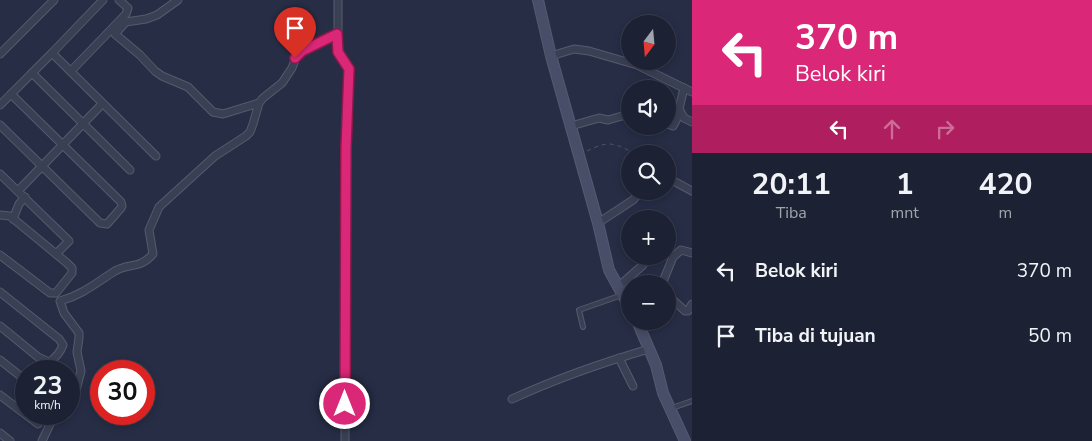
<!DOCTYPE html>
<html lang="id">
<head>
<meta charset="utf-8">
<style>
  body { margin:0; font-family:"Nunito Sans",sans-serif; background:#292f40; color:#f1f3f6; height:100vh; display:flex; flex-direction:column; font-size:19px; white-space:nowrap }
  * { box-sizing:border-box; margin:0 }
  p { font-size:16px; color:#a0a4ac }
  .icon { flex:none; width:28px; height:28px; fill:none; stroke:currentColor; stroke-width:2; stroke-linecap:round; stroke-linejoin:round }
  .map { position:relative; flex:1; overflow:hidden }
  .drawer { display:flex; flex-direction:column; background:#1c2234; width:400px }
  .drawer>* { flex:none }
  .guide { background:#db2777; color:#fff; overflow:hidden }
  .needle { width:32px; rotate:196deg }
  .controls { position:absolute; left:621px; top:15px; display:grid; gap:10px }
  .controls a { display:grid; place-items:center; width:55px; height:55px; border-radius:50%; background:#1c2234; box-shadow:0 2px 8px #0003,0 0 0 1px #3a3f4f; font-size:25px }
  .speed { position:absolute; left:15px; top:360px; display:flex; gap:10px; font-size:25px; font-weight:700; text-align:center }
  .speed>* { display:grid; place-content:center; width:65px; height:65px; border-radius:50%; background:#1c2234; box-shadow:0 2px 8px #0003,0 0 0 1px #3a3f4f; line-height:1 }
  .speed small { font-size:12px; font-weight:400 }
  .speed .limit { border:8px solid #d22; background:#fff; color:#111 }
  .pin { position:absolute; display:grid; place-items:center; width:42px; height:42px; color:#fff; margin:-51px -21px; border-radius:50% 50% 50% 0; rotate:-45deg; box-shadow:0 0 5px #0007 }
  .pin .icon { rotate:45deg }
  .me { position:absolute; width:55px; margin:-28px; rotate:0deg; stroke-linejoin:round; filter:drop-shadow(0 0 4px #0008) }
  .turn { display:flex; align-items:center; gap:18px; height:105px; padding:0 20px; font-size:22px }
  .turn .icon { width:65px; height:65px; stroke-width:2.5 }
  .turn b { display:block; font-size:35px; line-height:42px }
  .lanes { display:flex; align-items:center; height:48px; padding:0 20px; background:#0003; justify-content:center; gap:25px; direction:ltr }
  .lanes .off { opacity:.35 }
  .eta { display:flex; justify-content:space-evenly; align-items:center; height:85px; text-align:center }
  .eta b { font-size:30px; font-weight:700; line-height:35px }
  ul { padding:0; list-style:none }
  li { display:flex; align-items:center; gap:15px; height:65px; padding:0 20px }
  li div { flex:1 }
  li b { display:block; font-size:19px }
  li em { font-style:normal }
  main { display:flex; flex:1; min-height:0 }
  .map>svg:first-child { display:block }
  .lines { fill:none; stroke-linecap:round; stroke-linejoin:round }
  .service-casing { stroke:#565a6f; stroke-width:6 }
  .minor-casing { stroke:#565a6f; stroke-width:9 }
  .secondary-casing { stroke:#565a6f; stroke-width:12 }
  .path { stroke:#465962; stroke-width:1; stroke-dasharray:4 4; stroke-linecap:butt }
  .service { stroke:#3a4054; stroke-width:4 }
  .minor { stroke:#3a4054; stroke-width:7 }
  .secondary { stroke:#484d68; stroke-width:10 }
  .route-casing { stroke:#8e194d; stroke-width:12 }
  .route { stroke:#db2777; stroke-width:9 }
</style>
</head>
<body>
<main>
<div class="map">
<svg width="692" height="441" viewBox="0 0 692 441">
  <rect width="100%" height="100%" fill="#262d45"/>
  <g class="lines">
    <g class="service-casing">
      <g id="service">
        <path d="M583,327L579,310L622,295"/>
        <path d="M672,408L692,401"/>
      </g>
    </g>
    <g class="minor-casing">
      <g id="minor">
        <path d="M178,0L157,15L146,19L126,22L115,34L140,55L155,71L162,76L188,87L213,112L223,114L259,103"/>
        <path d="M338,0V52L346,63L349,69L345,148V441"/>
        <path d="M52,53L103,0"/>
        <path d="M0,54L54,0"/>
        <path d="M551,56L574,49L589,51L637,65L692,92"/>
        <path d="M71,71L126,14L128,8L119,0"/>
        <path d="M32,73L130,170"/>
        <path d="M684,88L679,109L684,118L692,122"/>
        <path d="M0,105L52,53L156,156"/>
        <path d="M668,124L673,126L680,113"/>
        <path d="M0,125L100,223L107,224L121,208L122,206L121,202L11,94"/>
        <path d="M571,126L599,118L608,120L622,116H630"/>
        <path d="M0,174L69,241L56,254"/>
        <path d="M668,178L692,191"/>
        <path d="M18,191L102,104"/>
        <path d="M0,215L10,216L67,263L72,268V273L56,293H50L0,255"/>
        <path d="M13,219L19,204L25,197"/>
        <path d="M598,223L633,200L641,191"/>
        <path d="M664,279L673,257L681,250L692,253"/>
        <path d="M618,287L643,265"/>
        <path d="M0,292L59,339L63,345C61,351 55,359 49,362L38,357L0,326"/>
        <path d="M668,296L670,297L685,311H688L692,304"/>
        <path d="M619,358L633,386"/>
        <path d="M0,360L19,375"/>
        <path d="M0,395L38,424"/>
        <path d="M69,396L75,394L81,371L77,352L79,338V333L64,313L60,301C82,295 96,283 115,271C129,263 140,269 153,254L149,230L159,207L215,156L246,136L250,132L253,124L259,103L263,98L282,83L292,68L297,55L337,34"/>
        <path d="M512,399C558,378 601,363 649,349"/>
        <path d="M0,433L10,441"/>
        <path d="M42,441L55,414"/>
      </g>
    </g>
    <g class="secondary-casing">
      <g id="secondary">
        <path d="M538,0L551,56L598,223L609,270L630,308"/>
        <path d="M637,321L656,365L663,393L685,441"/>
      </g>
    </g>
    <path class="path" d="M587,151C611,139 614,144 637,154"/>
    <use href="#service" class="service"/>
    <use href="#minor" class="minor"/>
    <use href="#secondary" class="secondary"/>
  </g>
  <g class="lines">
    <g class="route-casing">
      <path id="route" d="M295,58L302,51L337,34L338,52L349,69L346,148L345,404"/>
    </g>
    <use href="#route" class="route"/>
  </g>
</svg>
<div class="controls">
<a><svg class="needle" viewBox="-14 -14 28 28"><path d="M0-13l5 13h-10z" fill="#e53935"/><path d="M0 13l5-13h-10z" fill="#a0a4ac"/></svg></a>
<a><svg class="icon" aria-label="sound" viewBox="0 0 24 24"><path d="M4 9h4l5-4v14l-5-4H4zM17 9q2 3 0 6"/></svg></a>
<a><svg class="icon" aria-label="search" viewBox="0 0 24 24"><circle cx="10" cy="10" r="6"/><path d="M15 15l6 6"/></svg></a>
<a>+</a>
<a>−</a>
</div>
<div class="speed"><div>23<small>km/h</small></div><div class="limit">30</div></div>
<div class="pin" style="left:295px;top:58px;background:#d93025"><svg class="icon" aria-label="arrive" viewBox="0 0 24 24"><path d="M6 21V4h12l-3 4 3 4H6"/></svg></div>
<svg class="me" style="left:345px;top:404px" viewBox="-20 -20 40 40"><circle r="17" fill="#db2777" stroke="#fff" stroke-width="3"/><path d="M0-11L8 9 0 5-8 9z" fill="#fff"/></svg>
</div>
<section class="drawer">
<div class="guide">
<div class="turn"><svg class="icon" aria-label="left" viewBox="0 0 24 24"><path d="M17 20v-9H6M10 6l-5 5 5 5"/></svg><div><b>370 m</b>Belok kiri</div></div>
<div class="lanes"><svg class="icon" aria-label="left" viewBox="0 0 24 24"><path d="M17 20v-9H6M10 6l-5 5 5 5"/></svg><svg class="icon off" aria-label="ahead" viewBox="0 0 24 24"><path d="M12 20V5M6 11l6-6 6 6"/></svg><svg class="icon off" aria-label="right" viewBox="0 0 24 24"><path d="M7 20v-9h11M14 6l5 5-5 5"/></svg></div>
</div>
<div class="eta">
<div><b>20:11</b><p>Tiba</p></div>
<div><b>1</b><p>mnt</p></div>
<div><b>420</b><p>m</p></div>
</div>
<ul>
<li><svg class="icon" aria-label="left" viewBox="0 0 24 24"><path d="M17 20v-9H6M10 6l-5 5 5 5"/></svg><div><b>Belok kiri</b></div><em>370 m</em></li>
<li><svg class="icon" aria-label="arrive" viewBox="0 0 24 24"><path d="M6 21V4h12l-3 4 3 4H6"/></svg><div><b>Tiba di tujuan</b></div><em>50 m</em></li>
</ul>
</section>
</main>
</body>
</html>
